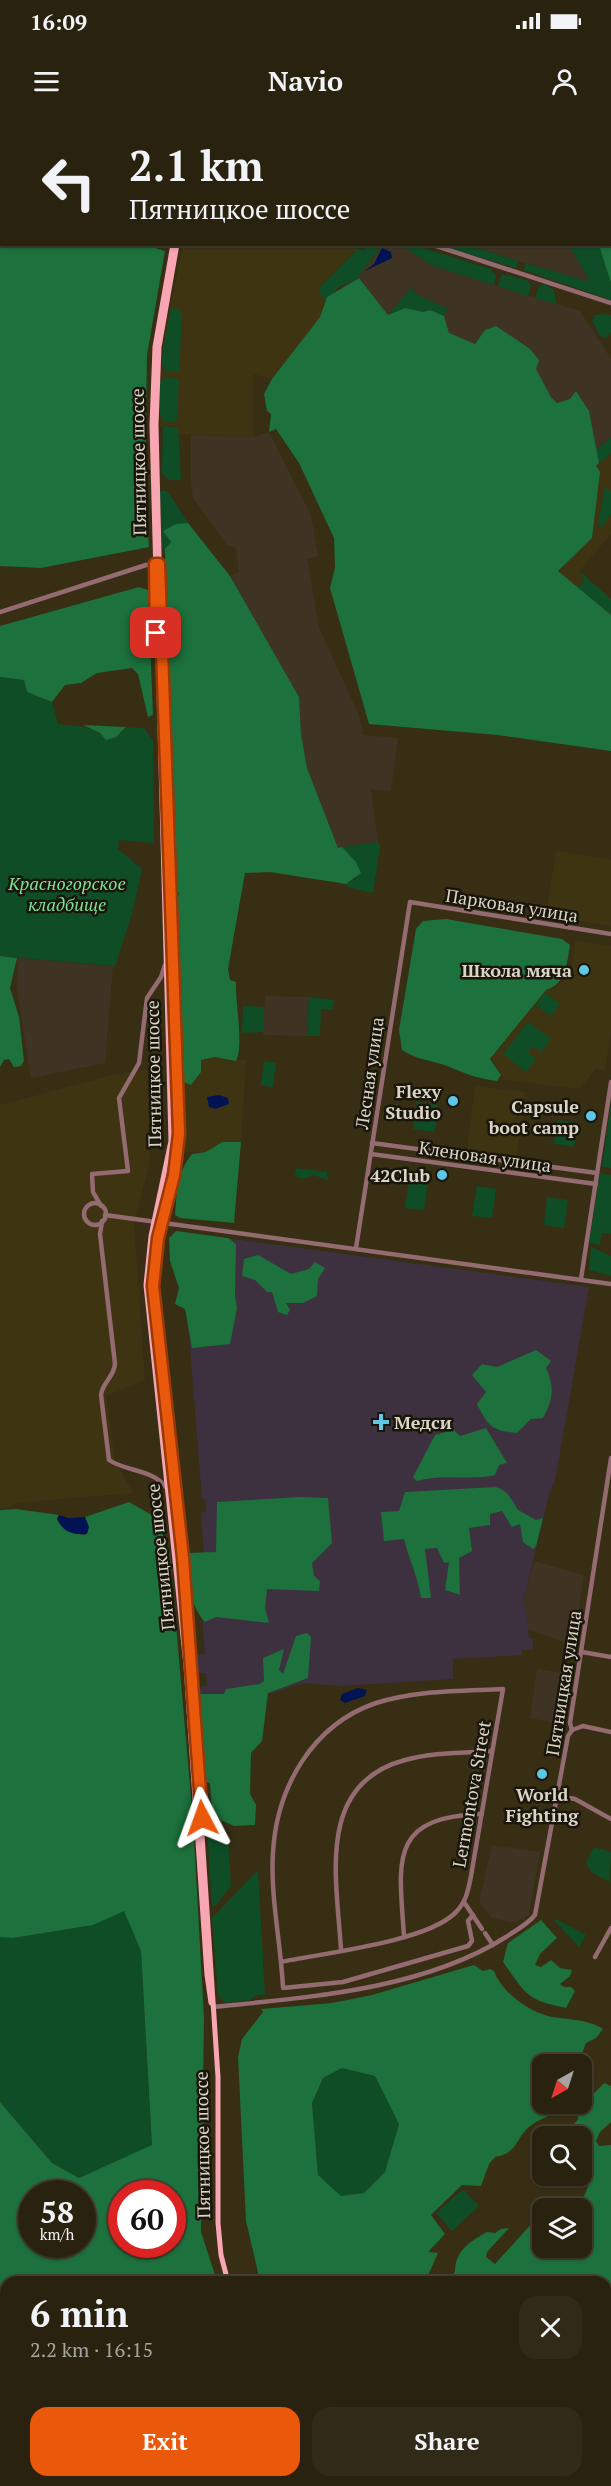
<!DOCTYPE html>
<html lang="en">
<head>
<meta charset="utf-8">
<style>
  body { margin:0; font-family:"PT Serif",serif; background:#312a18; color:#f1f3f6; height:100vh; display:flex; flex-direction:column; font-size:22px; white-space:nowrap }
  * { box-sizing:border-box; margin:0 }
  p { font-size:20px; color:#a5a49e }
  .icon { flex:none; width:33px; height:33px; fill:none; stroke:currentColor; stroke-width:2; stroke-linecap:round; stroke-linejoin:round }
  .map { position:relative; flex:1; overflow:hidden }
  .details { position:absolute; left:0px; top:2156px; width:612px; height:212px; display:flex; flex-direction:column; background:#29220f; border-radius:18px 18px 0 0; box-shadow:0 2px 4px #0004,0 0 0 2px #453f2f }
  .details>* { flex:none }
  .hud { position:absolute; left:0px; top:0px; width:612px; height:126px; box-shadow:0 2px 4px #0004,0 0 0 2px #453f2f; background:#29220f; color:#f1f3f6; overflow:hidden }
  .needle { width:39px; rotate:219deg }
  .buttons { position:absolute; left:532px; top:1934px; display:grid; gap:12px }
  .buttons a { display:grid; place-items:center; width:60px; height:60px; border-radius:12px; background:#29220f; box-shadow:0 2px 4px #0004,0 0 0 2px #453f2f; font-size:30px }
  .speed { position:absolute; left:18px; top:2060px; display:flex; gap:12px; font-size:30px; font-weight:700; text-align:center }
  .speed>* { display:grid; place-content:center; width:78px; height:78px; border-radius:50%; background:#29220f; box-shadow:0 2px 4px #0004,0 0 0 2px #453f2f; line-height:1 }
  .speed small { font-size:15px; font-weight:400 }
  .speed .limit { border:9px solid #d22; background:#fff; color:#111 }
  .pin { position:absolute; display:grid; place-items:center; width:51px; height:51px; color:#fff; margin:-26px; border-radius:12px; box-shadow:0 3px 9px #0006 }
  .me { position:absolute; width:66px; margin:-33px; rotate:356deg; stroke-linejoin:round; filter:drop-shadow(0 0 4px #0008) }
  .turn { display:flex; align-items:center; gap:21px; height:126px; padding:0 30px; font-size:27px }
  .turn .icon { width:78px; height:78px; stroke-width:2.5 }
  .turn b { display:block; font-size:42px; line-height:51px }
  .round { display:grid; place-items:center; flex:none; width:63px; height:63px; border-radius:18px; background:#312a18 }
  .overview { display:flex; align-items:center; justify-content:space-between; height:102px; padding:0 30px }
  h1 { font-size:36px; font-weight:700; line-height:45px }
  .cta { display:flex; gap:12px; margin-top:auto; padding:12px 30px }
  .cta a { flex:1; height:69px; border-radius:18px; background:#ea580c; color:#fff; font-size:24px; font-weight:700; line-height:69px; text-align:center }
  .cta a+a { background:#312a18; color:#f1f3f6 }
  .status { display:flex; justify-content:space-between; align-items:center; height:42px; padding:0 30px; background:#29220f; direction:ltr }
  .status svg { height:16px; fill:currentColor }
  header { display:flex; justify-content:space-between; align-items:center; height:78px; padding:0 30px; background:#29220f; font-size:27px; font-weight:700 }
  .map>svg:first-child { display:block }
  .built { fill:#3f3412 }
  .industrial { fill:#3f3424 }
  .medical { fill:#3d3140 }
  .green { fill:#0f4d26 }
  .forest { fill:#1c713c; fill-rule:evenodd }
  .water { fill:#011352 }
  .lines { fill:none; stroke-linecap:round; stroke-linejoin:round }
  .stream { stroke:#011352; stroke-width:1.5 }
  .minor { stroke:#936b70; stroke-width:4.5 }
  .major { stroke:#f8a6b2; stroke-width:5 }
  .route-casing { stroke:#983908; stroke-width:15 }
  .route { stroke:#ea580c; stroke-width:10 }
  .poi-dot { fill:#5cc7e7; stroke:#1a160b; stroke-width:2 }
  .labels { text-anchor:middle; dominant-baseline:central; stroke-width:5; stroke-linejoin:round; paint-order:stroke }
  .street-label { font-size:18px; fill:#dad5c6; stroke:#1a160b }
  .park-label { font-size:18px; font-style:italic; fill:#7ae498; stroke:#1a160b }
  .poi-label { font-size:18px; font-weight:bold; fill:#dad5c6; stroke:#1a160b; text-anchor:end }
</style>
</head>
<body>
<div class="status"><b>16:09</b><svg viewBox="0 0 49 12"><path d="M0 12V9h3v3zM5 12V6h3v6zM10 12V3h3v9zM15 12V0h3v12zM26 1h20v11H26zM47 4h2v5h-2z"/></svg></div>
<header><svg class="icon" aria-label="menu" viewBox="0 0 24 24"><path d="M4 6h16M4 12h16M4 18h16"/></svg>Navio<svg class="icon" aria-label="person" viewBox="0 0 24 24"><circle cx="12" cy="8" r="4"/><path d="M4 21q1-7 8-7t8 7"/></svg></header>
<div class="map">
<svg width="611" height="2366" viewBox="0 0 611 2366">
  <rect width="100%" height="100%" fill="#372e14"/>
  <g class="built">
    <path d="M340,124L355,128V132L319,168L325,181L320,197L273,259L253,254V317L185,314H178L177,306L160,307L162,228L183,125Z"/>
    <path d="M611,334V414L579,451L584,462L580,466L574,465L558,451L592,418L596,346Z"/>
    <path d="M556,731L611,740V806L546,795Z"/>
    <path d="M575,820L611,826V911L605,950L595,949L580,969L505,960L491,939L546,870L556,869L571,849Z"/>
    <path d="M215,937L246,940L241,1022H222L206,1032H182L181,961L191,965L201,951V940Z"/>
    <path d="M147,950L150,1041L134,1103L145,1260L106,1276L115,1341L133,1373L15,1383L12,1387L0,1388V985L113,955Z"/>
    <path d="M475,966L525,972L517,1035L467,1029Z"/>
  </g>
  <g class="industrial">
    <path d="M383,125H400L433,146L580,191L611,239V317L595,330L589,291L576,271L570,279L558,283L551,277L535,249L530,229L496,206L485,210L475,224L453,216L449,213L444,196L448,189L418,175L412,168L388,195L358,156Z"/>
    <path d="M467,125H569L591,163L525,143Z"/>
    <path d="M269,312L311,395L318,436L307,439L319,508L359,595L363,615L398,618L391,671L371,669L378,722L338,728L307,648L301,614L299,577L230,456L239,452L236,428L227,425L193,378L191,363V315L253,317Z"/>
    <path d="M18,838L113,846L105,943L31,958L17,870Z"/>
    <path d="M265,876L309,877L307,916L263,915Z"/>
    <path d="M534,1441L584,1455L573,1526L528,1509L525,1483L523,1482Z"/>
    <path d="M537,1549L571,1555L563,1604L530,1598Z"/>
    <path d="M492,1725L540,1732L529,1795L516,1803L492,1798L479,1782Z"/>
  </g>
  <path class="medical" d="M181,1112L589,1167L555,1361L550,1371L523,1482L525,1483L529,1518L533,1519V1530H522V1535L453,1539V1559L341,1566L303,1563L272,1573L200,1574L199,1567L207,1566L206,1553H198L196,1535L205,1534L197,1436H204L201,1392H206L205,1379H202Z"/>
  <g class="green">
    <path d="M366,125H383L358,156L359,158L339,167L325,181L318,169L355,132V128L364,130Z"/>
    <path d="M400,125H414L491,149L496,156L494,165L433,146Z"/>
    <path d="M439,125H467L518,141L516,148Z"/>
    <path d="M569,125L600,126L611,163V180L524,150L525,143L590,162Z"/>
    <path d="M502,154L527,160L531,165L528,176L498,166Z"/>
    <path d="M545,164L554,170L556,184L535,178L539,166Z"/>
    <path d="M411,168L418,175L448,189L444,196L430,190L423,192L405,188L388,195Z"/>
    <path d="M171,188H176L182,193L179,252L165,251L161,242Z"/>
    <path d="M604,194L611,195V212L606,218L600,216L592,200L595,195Z"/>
    <path d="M166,257L179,259L177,300L174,302H164L159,292L160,262Z"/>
    <path d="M163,306L178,307L181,360H170L162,354Z"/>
    <path d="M611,317V334L599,343L596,330Z"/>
    <path d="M605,367L611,371V394L601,408L598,403Z"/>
    <path d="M163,370L168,372L188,403L164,411L171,422L165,429V436L161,423L160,372Z"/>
    <path d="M579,451L611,479V495L574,465L580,466L584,462Z"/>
    <path d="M0,557L24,560L27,572L52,582L58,604C75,606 95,605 106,620L122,613L126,607L144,608L153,621L154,723L119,720L118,729L142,749L131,797L115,846L0,836Z"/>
    <path d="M378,722L380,727L373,773L347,767L346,764L356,759V742L342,727Z"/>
    <path d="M545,873L560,884L550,896L536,885Z"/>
    <path d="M309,877L334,880L332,890L321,889L320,916H307Z"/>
    <path d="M243,886L264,887V912L242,913Z"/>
    <path d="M528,902L551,919L541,932L533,926L528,933L536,939L526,952L503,934Z"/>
    <path d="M264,941L276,943L273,967L261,965Z"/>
    <path d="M416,982L438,985L435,1012L413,1009Z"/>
    <path d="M611,982V1048L602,1047Z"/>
    <path d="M557,1000L578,1003L574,1027L554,1024Z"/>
    <path d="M296,1048L327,1052L328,1060L313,1055L304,1059L295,1056Z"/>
    <path d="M600,1053L611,1055V1114L602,1113L600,1125L589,1123Z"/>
    <path d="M409,1060L428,1063L424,1090L405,1088Z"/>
    <path d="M477,1066L496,1069L492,1098L472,1096Z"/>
    <path d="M547,1077L568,1080L564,1108L544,1105Z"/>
    <path d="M591,1127L611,1136V1156L589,1150Z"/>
    <path d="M207,1708L223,1714L228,1719L231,1766L215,1786L212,1785Z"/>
    <path d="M594,1727L611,1732L610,1762L591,1752L586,1742Z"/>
    <path d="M258,1750L265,1875H258L249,1880L225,1883L218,1875L212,1798Z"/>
    <path d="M124,1790L141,1831L152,2026L79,2058L52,2043L0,1982V1817L13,1818L93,1805Z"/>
    <path d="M556,1799L586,1815L579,1827L555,1801Z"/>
    <path d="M342,1948L375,1956L399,2004L385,2052L364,2073L341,2076L318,2055L312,1983L323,1958Z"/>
    <path d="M463,2069L479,2086L452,2111L436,2093Z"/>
  </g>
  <g class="forest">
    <path d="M560,0H611V163L599,125L610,124V2L557,1Z"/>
    <path d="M0,102L2,124H155V128L165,131L147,235L145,368L149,427L41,448L0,446Z"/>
    <path d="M359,158L388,195L405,188L423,192L430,190L444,196L449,213L475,224L485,210L496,206L530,229L539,240L536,249L551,277L557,283L570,279L576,271L589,291L599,343L596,346L600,352L592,418L558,451L611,495V631L497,615L369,604L330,468L335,448L334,418L299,343L276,309L269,312L271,294L267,291L264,274L272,259L320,197L327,177Z"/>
    <path d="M188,403L230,456L299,577L301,614L307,648L338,728L342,727L356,742L361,753L346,764L270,752L245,753L228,849L230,860L236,862C235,880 244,927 236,941L215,937L201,940V952L191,965L181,961L176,783L179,773L175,771L168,617L165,429L171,422L163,411L176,404Z"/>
    <path d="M139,467L148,470L153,595L148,597L138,554L132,548L97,553L81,563L65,565L52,582L27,572L24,560L0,557V506Z"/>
    <path d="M83,605L126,607L116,617L106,620L100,613Z"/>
    <path d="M446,799L562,819L570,825C567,843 566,864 546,870L490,939L501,955L497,961C478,959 464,953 447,946C432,940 417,940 402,930L399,910L416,809L423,801Z"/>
    <path d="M0,836L17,838L10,868L19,897L24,941L21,946L14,947L9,939L4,940L0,947Z"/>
    <path d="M155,885L159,887L160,917L156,925L150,927L152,889Z"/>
    <path d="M222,1022H241L234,1103L180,1098L175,1095C177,1072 177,1052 192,1034L206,1032Z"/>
    <path d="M176,1111L228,1118L236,1124L235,1176L237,1188L230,1224L192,1228L185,1189L175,1184L179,1168L170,1141L169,1118Z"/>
    <path d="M258,1135L291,1154L309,1149L315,1142L325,1148L318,1159L317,1176L303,1183H286L290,1190L287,1195L278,1192L272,1172H267L255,1160L242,1156L244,1139Z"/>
    <path d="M536,1230L551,1241L546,1248C555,1268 553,1279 543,1298L531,1299L517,1313C492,1311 488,1306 477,1284L486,1272L472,1255L482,1244L497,1247Z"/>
    <path d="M486,1308L507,1343L499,1345L495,1355C469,1361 443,1353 417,1361L413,1357L435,1315L454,1310L460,1316Z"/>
    <path d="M495,1367C509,1370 511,1380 518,1390L536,1400L543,1398L536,1426L533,1429L523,1422L520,1404L512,1407L502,1391L490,1394V1405L469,1408L472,1431L459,1438L460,1475L445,1470L449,1442L444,1443L437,1428L425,1429L431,1478H421C418,1457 409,1439 404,1419L384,1421L381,1392L399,1391L405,1372Z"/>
    <path d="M301,1377L328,1378L332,1423L312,1443L314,1456L320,1461L319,1471L267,1469L265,1488L269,1503L216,1497L205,1502C187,1482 189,1458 187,1433L216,1432L217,1382Z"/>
    <path d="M129,1382L157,1398L170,1435L193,1701L204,1898L201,2112L217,2161L6,2162V2361H101L95,2366H0V1982L52,2043L79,2058L152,2025L141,1831L124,1791L93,1805L13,1818L0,1817V1390L16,1389L59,1395L57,1399C64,1413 72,1412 85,1415V1397ZM32,2073H82V2124H32ZM122,2073H172V2124H122Z"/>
    <path d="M307,1513L311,1517L308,1558L268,1573L262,1621L251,1633L250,1674L256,1685L255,1705L234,1706L212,1696L210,1663L206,1662L200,1574H224L226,1569L260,1564L264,1561L263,1538L284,1529L279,1550L283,1554L296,1516Z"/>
    <path d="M541,1800L557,1818L540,1834L535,1845L541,1847L551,1840L560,1848L572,1850L570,1856L560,1864L564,1867H571L575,1871L566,1888C526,1880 526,1874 503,1842L508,1823Z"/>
    <path d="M474,1845L483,1851L490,1849L494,1851C502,1872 526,1890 548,1896C566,1900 586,1898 603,1909L596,1918L586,1923L578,1944H543V1983H564C555,1996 539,1998 529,2007C515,2019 518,2033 495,2037L489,2044L481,2066L462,2065L431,2095L445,2114L428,2132L438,2133L425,2162L260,2161L246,2101L238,1937L242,1919L263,1892L261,1889L332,1883L372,1875ZM342,1948L375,1956L399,2004L385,2052L364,2073L341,2076L318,2055L312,1983L323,1958Z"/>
    <path d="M604,1963L611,1966V2002L600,2012L596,2021L599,2026L611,2025V2301L606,2310V2162L435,2161L446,2160L455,2152C455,2131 469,2122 487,2112L495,2113L501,2109L509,2108L487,2132L486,2137L495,2144L543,2091V2127H582V2088H545L550,2083C580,2091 583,2083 591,2057L582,2049V2016H574L570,2010L578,1999L577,1991Z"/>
    <path d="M606,2351L611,2352V2366H550L554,2361H606Z"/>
    <path d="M363,2361H543L541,2366H366Z"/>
  </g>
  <g class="water">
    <path d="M382,128L391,132L392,138L365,151L374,144Z"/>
    <path d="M219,975L228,978L229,984L215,989L209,987L207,977Z"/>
    <path d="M59,1395L69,1398L85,1397L89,1407L87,1414C73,1415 64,1413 57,1399Z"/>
    <path d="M358,1568L367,1570L365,1576L345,1583L340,1580L342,1574Z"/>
  </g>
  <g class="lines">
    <path class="stream" d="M597,2L598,0"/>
    <g class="minor">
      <path d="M292,0L293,2"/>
      <path d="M0,83L2,85"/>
      <path d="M430,124L611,183"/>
      <path d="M0,492L146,445L158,444"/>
      <path d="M372,1023L597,1053"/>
      <path d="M371,1034L596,1064"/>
      <circle cx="95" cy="1094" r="11"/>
      <path d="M101,1086L93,1072L92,1054L128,1051L119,978L139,943L147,878L161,857L165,845"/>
      <path d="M105,1095L611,1164"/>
      <path d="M102,1101L100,1114L115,1244C114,1257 102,1263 101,1275L109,1340C127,1352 152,1349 166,1367"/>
      <path d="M356,1128L410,782L611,814"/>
      <path d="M581,1159L611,962"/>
      <path d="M582,1532L611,1537"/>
      <path d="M572,1610L583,1606L611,1612"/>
      <path d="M558,1676L575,1679L611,1699"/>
      <path d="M464,1782L482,1809"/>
      <path d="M485,1813L493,1825"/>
      <path d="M404,1816C399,1741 388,1697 482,1694"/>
      <path d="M341,1830C337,1760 315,1664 405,1640C433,1632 463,1633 492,1631"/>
      <path d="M595,1837L611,1808"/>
      <path d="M281,1842C324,1833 424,1822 454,1794C466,1783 468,1771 471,1756L503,1569C461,1571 416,1570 376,1583C312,1605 277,1667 273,1732C270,1776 281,1824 283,1868L343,1862L468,1826L472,1821L468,1801L473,1795"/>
      <path d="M213,1887C309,1877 422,1870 506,1817C516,1810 527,1805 535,1795L568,1616L572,1610L570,1603L611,1338"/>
      <path d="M156,2361L160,2366"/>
      <path d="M191,2364L225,2361"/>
    </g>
    <g class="major">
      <path d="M200,2V0"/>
      <path d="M208,2V0"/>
      <path d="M402,2L406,0"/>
      <path d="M173,124L155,227L152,305L171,1021L151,1116L146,1165L186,1545L207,1855L211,1883"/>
      <path d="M177,124L159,227L156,305L163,605L179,1014C175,1065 154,1114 153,1166L188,1503L218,1957V2103L221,2135L228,2162"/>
      <path d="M289,2361L290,2366"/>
    </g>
  </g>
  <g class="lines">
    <g class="route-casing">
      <path id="route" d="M156,513L155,444H159L179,1014L174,1055L158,1118L153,1166L183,1438L202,1698"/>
    </g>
    <use href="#route" class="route"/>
  </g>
  <g class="poi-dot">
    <circle cx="584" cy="850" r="6"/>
    <circle cx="453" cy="981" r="6"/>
    <circle cx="591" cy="996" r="6"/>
    <circle cx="442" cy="1055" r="6"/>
    <path d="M378 1293h6v6h6v6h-6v6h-6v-6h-6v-6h6z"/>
    <circle cx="542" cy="1654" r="6"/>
  </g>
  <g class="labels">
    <g class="street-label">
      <text transform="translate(138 342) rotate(-91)">Пятницкое шоссе</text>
      <text transform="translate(512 785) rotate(9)">Парковая улица</text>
      <text transform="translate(369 953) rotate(-82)">Лесная улица</text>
      <text transform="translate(153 954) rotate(-91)">Пятницкое шоссе</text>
      <text transform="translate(485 1036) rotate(8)">Кленовая улица</text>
      <text transform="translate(160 1437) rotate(-96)">Пятницкое шоссе</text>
      <text transform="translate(563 1563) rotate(-81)">Пятницкая улица</text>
      <text transform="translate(471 1674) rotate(-80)">Lermontova Street</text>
      <text transform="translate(202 2025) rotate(-91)">Пятницкое шоссе</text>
    </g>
    <g class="park-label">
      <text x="67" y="763">Красногорское<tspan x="67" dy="21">кладбище</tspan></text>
    </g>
    <g class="poi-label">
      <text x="572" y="850">Школа мяча</text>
      <text x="441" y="971">Flexy<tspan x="441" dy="21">Studio</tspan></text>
      <text x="579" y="986">Capsule<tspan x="579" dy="21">boot camp</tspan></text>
      <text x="430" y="1055">42Club</text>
      <text x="394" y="1302" text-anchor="start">Медси</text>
      <text x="542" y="1674" text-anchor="middle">World<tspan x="542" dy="21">Fighting</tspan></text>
    </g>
  </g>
</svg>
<div class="buttons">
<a><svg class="needle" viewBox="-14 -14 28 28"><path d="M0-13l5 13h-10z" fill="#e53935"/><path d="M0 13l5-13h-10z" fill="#a5a49e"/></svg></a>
<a><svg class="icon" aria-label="search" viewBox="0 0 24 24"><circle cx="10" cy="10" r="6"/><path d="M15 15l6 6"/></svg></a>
<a><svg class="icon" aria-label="layers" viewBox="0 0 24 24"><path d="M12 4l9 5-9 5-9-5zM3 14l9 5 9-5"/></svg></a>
</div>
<div class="speed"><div>58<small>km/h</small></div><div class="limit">60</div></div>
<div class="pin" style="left:156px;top:513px;background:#d93025"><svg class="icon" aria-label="arrive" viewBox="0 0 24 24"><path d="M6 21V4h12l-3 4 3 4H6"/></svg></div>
<svg class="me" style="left:202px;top:1698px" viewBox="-20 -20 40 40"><path d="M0-17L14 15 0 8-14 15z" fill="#ea580c" stroke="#fff" stroke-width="4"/></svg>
<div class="hud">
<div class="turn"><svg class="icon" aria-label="left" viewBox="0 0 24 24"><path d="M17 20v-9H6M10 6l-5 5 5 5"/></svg><div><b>2.1 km</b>Пятницкое шоссе</div></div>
</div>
<section class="details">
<div class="overview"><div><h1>6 min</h1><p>2.2 km · 16:15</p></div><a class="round"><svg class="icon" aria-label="close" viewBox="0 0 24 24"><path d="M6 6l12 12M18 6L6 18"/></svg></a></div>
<div class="cta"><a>Exit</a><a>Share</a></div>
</section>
</div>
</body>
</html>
